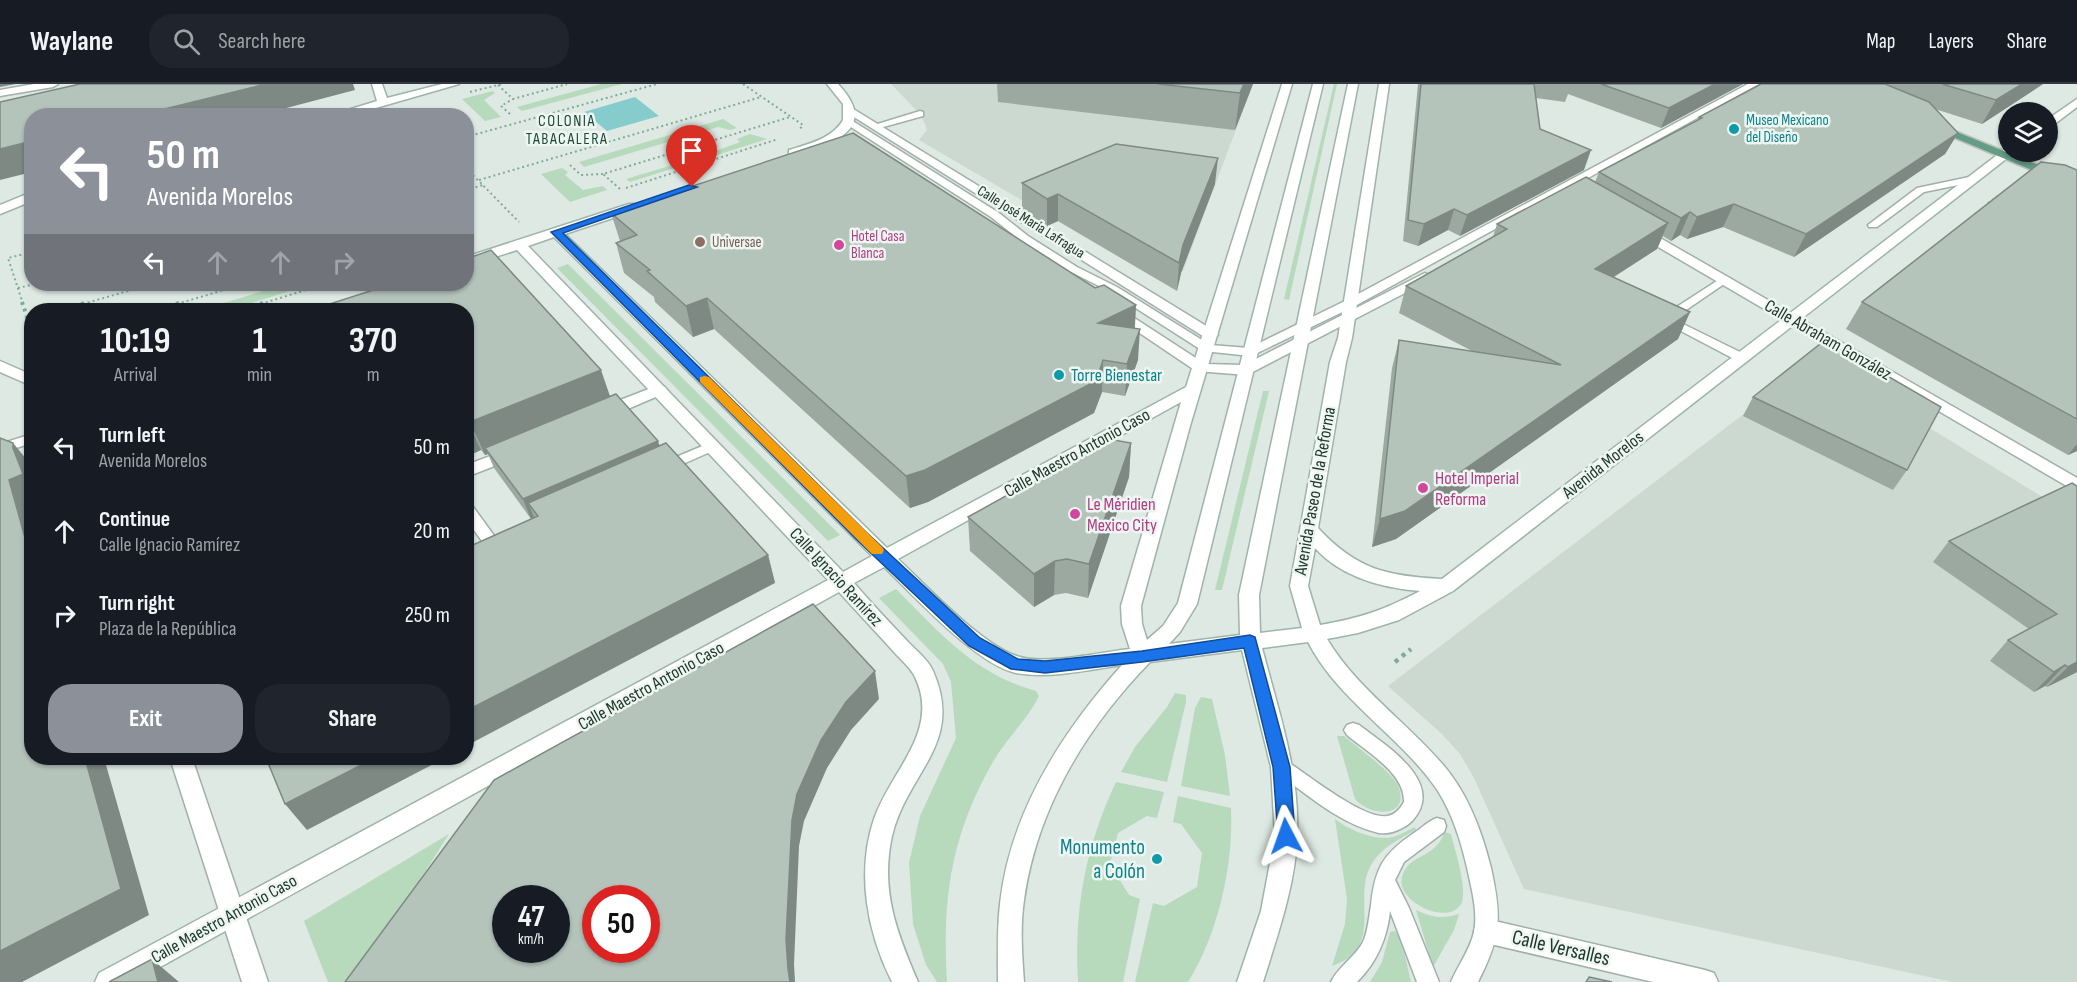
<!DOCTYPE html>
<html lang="en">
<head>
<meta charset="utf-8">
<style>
  body { margin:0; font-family:"Sofia Sans Condensed",sans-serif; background:#20242c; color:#f1f3f6; height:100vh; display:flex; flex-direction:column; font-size:22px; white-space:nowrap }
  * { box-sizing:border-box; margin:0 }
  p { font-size:20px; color:#9ea1a6 }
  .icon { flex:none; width:33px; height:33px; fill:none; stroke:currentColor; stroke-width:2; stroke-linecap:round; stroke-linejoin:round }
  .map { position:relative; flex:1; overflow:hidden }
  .sheet { position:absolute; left:24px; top:219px; width:450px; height:462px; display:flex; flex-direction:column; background:#171b24; border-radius:24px; box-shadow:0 2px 4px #0004 }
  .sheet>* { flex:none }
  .top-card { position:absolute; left:24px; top:24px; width:450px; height:183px; border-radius:24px; box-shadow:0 2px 4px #0004; background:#8c9099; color:#fff; overflow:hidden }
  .controls { position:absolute; left:1998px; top:18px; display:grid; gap:12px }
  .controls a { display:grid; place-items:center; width:60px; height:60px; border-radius:50%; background:#171b24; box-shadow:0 2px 4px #0004; font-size:30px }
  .speed { position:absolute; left:492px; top:801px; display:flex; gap:12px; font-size:30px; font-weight:700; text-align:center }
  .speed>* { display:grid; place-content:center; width:78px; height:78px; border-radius:50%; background:#171b24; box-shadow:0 2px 4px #0004; line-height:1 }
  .speed small { font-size:15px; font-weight:400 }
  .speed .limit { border:9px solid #d22; background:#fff; color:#111 }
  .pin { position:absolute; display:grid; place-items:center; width:51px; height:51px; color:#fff; margin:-62px -26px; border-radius:50% 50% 50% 0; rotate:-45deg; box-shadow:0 0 6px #0007 }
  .pin .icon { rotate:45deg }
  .me { position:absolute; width:66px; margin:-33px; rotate:356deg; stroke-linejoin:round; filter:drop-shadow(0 0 4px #0008) }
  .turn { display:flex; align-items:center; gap:21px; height:126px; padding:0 24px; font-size:27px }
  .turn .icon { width:78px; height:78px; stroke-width:2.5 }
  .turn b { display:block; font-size:42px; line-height:51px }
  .lanes { display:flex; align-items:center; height:57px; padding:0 24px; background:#0003; justify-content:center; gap:30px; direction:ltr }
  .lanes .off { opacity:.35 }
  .eta { display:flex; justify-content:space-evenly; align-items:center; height:102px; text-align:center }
  .eta b { font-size:36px; font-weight:700; line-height:42px }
  .cta { display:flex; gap:12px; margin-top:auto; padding:12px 24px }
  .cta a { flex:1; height:69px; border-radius:24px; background:#8c9099; color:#fff; font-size:24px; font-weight:700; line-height:69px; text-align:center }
  .cta a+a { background:#20242c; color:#f1f3f6 }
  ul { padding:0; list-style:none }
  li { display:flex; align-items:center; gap:18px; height:84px; padding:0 24px }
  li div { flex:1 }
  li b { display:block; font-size:22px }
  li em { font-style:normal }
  header { display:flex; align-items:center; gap:36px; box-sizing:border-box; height:84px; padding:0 30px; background:#171b24; border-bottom:2px solid #363941 }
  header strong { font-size:28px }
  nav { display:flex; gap:33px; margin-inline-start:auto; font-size:21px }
  .search { width:420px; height:54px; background:#20242c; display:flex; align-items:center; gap:15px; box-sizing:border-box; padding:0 21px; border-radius:24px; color:#9ea1a6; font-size:22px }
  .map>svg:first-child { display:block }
  .built { fill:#ccd9d1 }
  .green { fill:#b7dabc }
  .water { fill:#87cccd }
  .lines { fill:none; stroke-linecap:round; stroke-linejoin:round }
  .lane-casing { stroke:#a1b0a9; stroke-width:3 }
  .street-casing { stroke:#a1b0a9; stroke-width:3 }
  .secondary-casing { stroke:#9eb4a9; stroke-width:3 }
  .primary-casing { stroke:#bcc3c0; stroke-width:3 }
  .path-far2 { stroke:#80ac97; stroke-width:2; stroke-dasharray:2 3; stroke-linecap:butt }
  .path-far1 { stroke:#80ac97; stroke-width:4; stroke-dasharray:3 4; stroke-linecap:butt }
  .path { stroke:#80ac97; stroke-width:4.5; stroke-dasharray:4 5; stroke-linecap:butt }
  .lane { fill:#fff; fill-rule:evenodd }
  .street { fill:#fff; fill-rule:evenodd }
  .secondary { fill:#fff; fill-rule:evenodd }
  .primary { fill:#649d86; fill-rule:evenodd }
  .wall { fill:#9ba9a1 }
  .shaded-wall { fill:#7e8983 }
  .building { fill:#b4c4bb; stroke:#7e8983; stroke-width:1.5; fill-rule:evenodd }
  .route { fill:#1a73e8; stroke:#114b97; stroke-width:1.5 }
  .slow { fill:#f59e0b }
  .culture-dot { fill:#0f9aa8; stroke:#eef6f1; stroke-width:2 }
  .education-dot { fill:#8d6e63; stroke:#eef6f1; stroke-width:2 }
  .hotel-dot { fill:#d1479c; stroke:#eef6f1; stroke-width:2 }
  .labels { text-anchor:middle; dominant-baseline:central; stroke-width:5; stroke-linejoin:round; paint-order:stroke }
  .far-culture-label { font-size:15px; fill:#0d838f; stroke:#eef6f1; text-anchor:start }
  .far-street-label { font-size:15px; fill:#20382e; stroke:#eef6f1 }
  .far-hotel-label { font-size:15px; fill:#b23c85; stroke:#eef6f1; text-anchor:start }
  .far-education-label { font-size:15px; fill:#785e54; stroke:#eef6f1; text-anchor:start }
  .far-neighbourhood-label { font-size:16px; letter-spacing:1.5px; fill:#1d4938; stroke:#eef6f1 }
  .street-label { font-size:18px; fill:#20382e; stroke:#eef6f1 }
  .culture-label { font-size:18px; fill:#0d838f; stroke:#eef6f1; text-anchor:start }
  .hotel-label { font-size:18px; fill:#b23c85; stroke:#eef6f1; text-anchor:start }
  .near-culture-label { font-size:21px; fill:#0d838f; stroke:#eef6f1; text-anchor:end }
  .near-street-label { font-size:21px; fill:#20382e; stroke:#eef6f1 }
</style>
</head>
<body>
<header>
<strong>Waylane</strong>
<div class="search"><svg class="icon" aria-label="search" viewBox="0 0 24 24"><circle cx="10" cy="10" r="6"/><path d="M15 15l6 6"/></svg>Search here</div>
<nav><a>Map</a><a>Layers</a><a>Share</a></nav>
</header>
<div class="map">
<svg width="2077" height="898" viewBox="0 0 2077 898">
  <rect width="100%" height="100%" fill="#dee9e3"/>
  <g class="built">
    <path d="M891,0H1253L1183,187L1176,192L1153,193L919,56L927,46L925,40L920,30Z"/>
    <path d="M1809,280L1928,343L2077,434V898H1952L1524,805L1474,694L1460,670L1442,650L1388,602Z"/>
  </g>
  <g class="green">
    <path d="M601,0H622L522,27L517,23Z"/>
    <path d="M1334,0H1337L1289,216L1284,215Z"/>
    <path d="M493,7L495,9L484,16L501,33L485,37L462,15Z"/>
    <path d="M723,35L737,44L730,46L718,43L584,83L579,78Z"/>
    <path d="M750,50L767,55L717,71L713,68L740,58L737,55Z"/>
    <path d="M696,74L700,76L630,98L626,95Z"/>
    <path d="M562,84L568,88L565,91L583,106L603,102L607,106L570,118L541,90Z"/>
    <path d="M568,180L840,451L828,457L557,184Z"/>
    <path d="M286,200H313L228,226H201Z"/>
    <path d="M1263,307H1269L1222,506H1215Z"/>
    <path d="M896,505C939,548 974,590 1036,607L1039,612C1028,635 1007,654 994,676C951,751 942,813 947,898H937L926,881L913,840L909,779L920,732L956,654L951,598L943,580L879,514Z"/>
    <path d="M1175,609L1186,611V618L1167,698L1121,688L1135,663L1167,623Z"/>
    <path d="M1201,613L1212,615L1225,671L1230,712L1181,702L1195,624Z"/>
    <path d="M1337,652H1344C1358,664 1393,688 1399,704C1409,733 1372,734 1355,715Z"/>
    <path d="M1116,698L1164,708L1157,734L1147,732L1118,749L1110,780L1129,811L1140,815L1123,898H1078C1074,825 1085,764 1116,698Z"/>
    <path d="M1178,712L1231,724C1234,779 1218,851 1188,898H1135L1153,819L1164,822L1197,803L1202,769L1181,740L1173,738Z"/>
    <path d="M1335,735C1349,746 1374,757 1393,753C1400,751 1408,746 1415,743L1416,746C1399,755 1380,764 1370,783C1353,816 1385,864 1332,882L1345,840L1347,815Z"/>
    <path d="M1444,748L1451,750C1455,766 1467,804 1462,818C1451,844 1395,818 1402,793C1408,769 1437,775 1444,748Z"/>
    <path d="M449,750L355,898H328L304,837Z"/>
    <path d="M1416,826C1433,834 1442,835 1459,830L1454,846L1433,883Z"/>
    <path d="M1395,847L1401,854L1411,898H1370L1382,878L1390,848Z"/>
  </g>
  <path class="water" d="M635,13L659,32L607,47L584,28Z"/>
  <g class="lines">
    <g class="lane-casing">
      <g id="lane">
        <path d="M1748,0H1759L1355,222L1251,272L1203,267L1109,207L1069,187L1020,156L991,133L843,38L851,36L999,129L1028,152L1077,183L1117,203L1210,261L1249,264L1347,216Z"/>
        <path d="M920,27L923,28V32L876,45L871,42Z"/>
        <path d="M1974,92L1978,93V97L1924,108L1877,143H1869L1868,141L1917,104Z"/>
        <path d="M1723,193L1729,196L1727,198L1673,235L1746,271L1748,274L1746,277H1738L1658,235Z"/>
        <path d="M32,350V359L0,369V360Z"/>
        <path d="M712,358L717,359L719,362L717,365L667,387H657L655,384L657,381Z"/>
        <path d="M466,419L471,420L495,453L504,450L509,451L512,455C507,462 495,466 487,464L466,435Z"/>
        <path d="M1353,639L1359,641C1385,661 1446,698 1413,736C1406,744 1390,751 1379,749C1340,740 1308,711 1276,688L1273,683L1276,678L1282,675L1288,678C1308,691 1364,736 1387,732C1395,731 1400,725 1404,718C1405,689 1367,668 1347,651L1344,646L1347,641Z"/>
        <path d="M1437,734L1444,736L1446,742L1444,748L1404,778L1395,796L1409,824L1439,898H1417L1390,827C1387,855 1377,878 1357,898H1331C1338,883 1355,873 1363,858C1368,847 1369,833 1371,821C1375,784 1383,770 1414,749C1422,744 1428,737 1437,734Z"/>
      </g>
    </g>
    <g class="street-casing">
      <g id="street">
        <path d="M34,0H58L53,3L0,12V6Z"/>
        <path d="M850,23L1216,248L1218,251L1211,255L1206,254L846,28V24Z"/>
        <path d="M1641,143L2077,394V408L1636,150L1634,147L1636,144Z"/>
        <path d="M1425,189L1432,193L1430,196L1247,291L1196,287L1107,227L1109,224H1119L1205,280L1244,281Z"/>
        <path d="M659,301L665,303L667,306L665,309L609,333H597L595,329L597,325Z"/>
        <path d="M512,364L518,365L520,369L518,373L466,393V381Z"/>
        <path d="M170,674H192L268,898H242Z"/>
        <path d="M1486,835L1705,886L1714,889L1718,898H1653L1486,859L1477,855L1474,847L1477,839Z"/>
      </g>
    </g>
    <g class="secondary-casing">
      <g id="secondary">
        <path d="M372,0H382L387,14L442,0H459L348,32H328L377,17Z"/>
        <path d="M827,0H838C869,33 854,51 816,65C808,68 798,73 789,72V66C808,60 832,55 843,36V20Z"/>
        <path d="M1282,0H1292L1190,342L1141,522L1142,540L1147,556L1163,542L1178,519L1313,0H1323L1197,520L1180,548L1169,560L1240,551L1239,511L1348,0H1358L1259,511L1260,549L1302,544L1290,502L1330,278L1338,254L1379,0H1389L1352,254L1346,278L1318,444C1357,486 1387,492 1442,495L2005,65L2015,68L1453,507L1399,536L1358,549L1327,555C1357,605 1407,638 1444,682C1468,710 1482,748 1491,784C1502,834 1501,853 1478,898H1451C1458,881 1470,866 1474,848C1478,829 1472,807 1468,788C1462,760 1453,731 1438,707C1401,652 1339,618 1308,558L1262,564C1278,625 1300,688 1297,752C1296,799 1277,853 1263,898H1237L1261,827L1275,752L1271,683L1242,566L1150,578C1086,644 1037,724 1024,816C1020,843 1022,871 1024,898H998C998,872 997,846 1000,820C1010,728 1062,648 1122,581C1088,586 1050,595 1016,589C977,581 914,512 884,483L854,499C872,520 891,540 910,560C918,568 929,577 933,587C965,660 907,688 892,752C880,807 897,849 918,898H892C867,848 856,789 874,735C891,686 941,647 915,593C911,584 901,576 894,568C876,548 857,528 839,508L133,898H95L99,889L828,496L517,166L466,182V173L629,120H637L639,123L637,126L565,150L887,464L1186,303ZM554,153L856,456L872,472L843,488L528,162ZM1181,318L1121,522L1122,540L1130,565C1102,568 1045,581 1020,573C983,563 927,502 898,475ZM1315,464C1341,493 1382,504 1420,507C1384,526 1361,534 1320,541L1308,502Z"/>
        <path d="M2077,15V23L2052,42L2048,43V35Z"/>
        <path d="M32,108V117L0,130V121Z"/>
        <path d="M0,277L32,291V302L0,288Z"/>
      </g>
    </g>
    <g class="primary-casing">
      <path id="primary" d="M1935,39L2077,97V105L1931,44V40Z"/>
    </g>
    <g class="path-far2">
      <path d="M743,0L803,41L799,46"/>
      <path d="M498,1L513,15L567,0"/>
      <path d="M470,8L502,0"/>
      <path d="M510,30L501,22L513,15"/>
      <path d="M466,53L657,0"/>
      <path d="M695,63L712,76"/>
      <path d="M570,81L581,91L603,90"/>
      <path d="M466,84L519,138"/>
      <path d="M479,96L761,13"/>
      <path d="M626,104L778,55"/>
      <path d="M620,105L603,90L790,33"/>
      <path d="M466,106L483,101"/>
      <path d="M1988,119L1998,112"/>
      <path d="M18,204L35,200"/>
      <path d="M23,220L8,174L32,168"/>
      <path d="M83,220L152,200"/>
      <path d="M177,220L244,200"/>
      <path d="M261,220L325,200"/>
    </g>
    <g class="path-far1">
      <path d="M22,218L28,236L32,235"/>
      <path d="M61,226L88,218"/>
      <path d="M156,226L182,218"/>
      <path d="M240,226L266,218"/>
    </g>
    <path class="path" d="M1395,578L1411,565"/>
    <use href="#lane" class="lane"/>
    <use href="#street" class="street"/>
    <use href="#secondary" class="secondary"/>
    <use href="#primary" class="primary"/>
  </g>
  <g class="wall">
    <path d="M997,0H1253L1235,46L998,18Z"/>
    <path d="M1418,0H1743L1661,44L1568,10L1565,18L1536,14L1540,45L1584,86L1460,152L1448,146L1418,162L1403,157Z"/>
    <path d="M1761,0H2043L1982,40L1935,25L1958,49L1945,70L1794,173L1723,143L1687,155L1680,151L1671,157L1663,152L1657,165L1614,193L1690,228L1678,255L1396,455L1372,463L1392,284L1399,256L1472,267L1399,229L1406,202L1493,153L1497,140L1595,98L1599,88L1698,36L1699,33Z"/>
    <path d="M2077,86V367L2068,371L1846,245L1862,218Z"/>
    <path d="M1022,99L1215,100L1181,189L1177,207L1058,137L1047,142L1022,126Z"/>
    <path d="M611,129L1095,204L1136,221L1135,244L1138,276L1125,312L1102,308L1094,329L928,418L910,424L714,245L693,253L655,218L654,213L624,189L616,159L620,157Z"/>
    <path d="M466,226L610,312L768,471L775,499L531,435L494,384L488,370L485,371L481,366L466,373Z"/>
    <path d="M1753,313L1907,386L1893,406L1743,332Z"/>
    <path d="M1131,359L1129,393L1088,514L1066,509L1054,511L1034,523L970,467L968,433Z"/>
    <path d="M2077,402V588L2047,603L2045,602L2034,608L1990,577L2008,556L2029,545L1933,478L1949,457Z"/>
  </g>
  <g class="shaded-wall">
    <path d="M0,0H16L0,3Z"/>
    <path d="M266,0H353L355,6L256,32H136Z"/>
    <path d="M1244,0H1253L1235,46L1240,9Z"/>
    <path d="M1715,0H1743L1661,44L1669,24Z"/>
    <path d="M2022,0H2043L1982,40L1996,16Z"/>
    <path d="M1958,49L1945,70L1794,173L1806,150Z"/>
    <path d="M32,57V88L0,96V65Z"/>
    <path d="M1591,66L1584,86L1460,152L1467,131Z"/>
    <path d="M1218,74L1215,100L1181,189L1177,207L1179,179L1183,161Z"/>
    <path d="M1058,110V137L1047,142V115Z"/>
    <path d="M1734,120L1723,143L1687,155L1697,133Z"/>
    <path d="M1454,125L1448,146L1418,162L1424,140Z"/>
    <path d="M1690,128L1680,151L1671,157L1681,134Z"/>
    <path d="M1668,139L1657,165L1585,211L1595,185Z"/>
    <path d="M707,214L714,245L693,253L686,222Z"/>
    <path d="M1136,221L1134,252L1098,239Z"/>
    <path d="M1690,228L1678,255L1396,455L1372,463L1380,435Z"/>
    <path d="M1140,245L1138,276L1125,312L1127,280Z"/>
    <path d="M1103,276L1102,308L1094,329L928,418L910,424L906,392Z"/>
    <path d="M601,286L612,318L485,364L488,370L485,371L470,338Z"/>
    <path d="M466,334L481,366L466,373Z"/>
    <path d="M658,357L664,376L528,419L534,433L531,435L523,415Z"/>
    <path d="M13,359L32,382V479L9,396Z"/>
    <path d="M1131,359L1129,393L1088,514L1089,480Z"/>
    <path d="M2077,360V367L2068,371Z"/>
    <path d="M768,471L775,499L466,662V627Z"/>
    <path d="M1055,477L1054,511L1034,523V490Z"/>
    <path d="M2077,578V588L2047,603L2068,583Z"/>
    <path d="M2065,581L2045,602L2034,608L2054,588Z"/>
    <path d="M875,587L879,615L851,646L827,684L804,737L799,762L794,880L795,898H790L788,885L786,855L792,736L797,710L821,656L846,618Z"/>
    <path d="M85,674H104L149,831L22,898H0V867Z"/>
    <path d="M375,674H445L307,746L285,720Z"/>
    <path d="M152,875L179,898H158Z"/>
  </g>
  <g class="building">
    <path d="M80,0H266L136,32H32V57L0,65V18Z"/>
    <path d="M1158,0H1244L1240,9Z"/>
    <path d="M1421,0H1534L1540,45L1591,66L1467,131L1454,125L1424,140L1408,136Z"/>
    <path d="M1601,0H1715L1669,24Z"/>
    <path d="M1761,0H1885L1929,18L1958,49L1806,150L1734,120L1697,133L1690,128L1681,134L1599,88L1702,34L1699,33Z"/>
    <path d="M1942,0H2022L1996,16Z"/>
    <path d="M853,49L1095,204L1104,201L1136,221L1098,239L1140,245L1127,280L1103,276L1096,297L925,386L906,392L707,214L686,222L647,187L650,186L616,159L637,151L611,129Z"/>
    <path d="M1116,60L1218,74L1183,161L1179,179L1058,110L1047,115L1022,99Z"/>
    <path d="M2041,78L2065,81L2077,86V335L1862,218Z"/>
    <path d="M1586,93L1668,139L1595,185L1690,228L1405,427L1380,435L1399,256L1561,281L1406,202L1507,145L1497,140Z"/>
    <path d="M491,166L601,286L470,338L466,334V226H311L392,200H466V175Z"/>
    <path d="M1820,260L1836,262L1941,323L1907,386L1753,313Z"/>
    <path d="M616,310L658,357L523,415L485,364Z"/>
    <path d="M0,354L13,359V364L23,390L9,396L32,479V674H85L121,805L0,867Z"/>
    <path d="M1108,355L1131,359L1089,480L1067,475L1055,477L1034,490L968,433Z"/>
    <path d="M666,359L768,471L466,627V464L538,432L528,419Z"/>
    <path d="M2072,399L2077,402V578L2068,583L2065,581L2054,588L2008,556L2057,530L1949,457Z"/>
    <path d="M813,520L875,587L846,618L821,656L797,710L792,736L786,855L788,885L790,898H345L494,696ZM506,814H556V866H506ZM596,814H646V866H596Z"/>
    <path d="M266,674H375L285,720Z"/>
    <path d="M152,875L158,898H109Z"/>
    <path d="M1589,893L1612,898H1586Z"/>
  </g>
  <path class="route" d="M689,101L697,103L563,149L867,449L980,554L1018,575L1045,577L1142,567L1250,551L1255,553L1290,683L1295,752L1292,757L1286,760L1280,757L1278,752L1273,683L1244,564L1142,578L1045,589L1011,585L969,562L857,456L551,148Z"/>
  <path class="slow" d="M705,292L709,293L882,463L884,466L882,470H872L700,298V293Z"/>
  <g class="culture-dot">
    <circle cx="1734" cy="45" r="6"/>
    <circle cx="1059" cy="291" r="6"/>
    <circle cx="1157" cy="775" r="6"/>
  </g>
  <circle class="education-dot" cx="700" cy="158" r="6"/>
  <g class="hotel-dot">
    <circle cx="839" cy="161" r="6"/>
    <circle cx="1423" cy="404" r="6"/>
    <circle cx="1075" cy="430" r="6"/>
  </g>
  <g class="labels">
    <g class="far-culture-label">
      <text x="1746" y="36">Museo Mexicano<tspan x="1746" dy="17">del Diseño</tspan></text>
    </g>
    <g class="far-street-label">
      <text transform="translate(1031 138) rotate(32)">Calle José María Lafragua</text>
    </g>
    <g class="far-hotel-label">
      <text x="851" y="152">Hotel Casa<tspan x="851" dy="17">Blanca</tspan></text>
    </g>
    <g class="far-education-label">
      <text x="712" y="158">Universae</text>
    </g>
    <g class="far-neighbourhood-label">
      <text x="567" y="37">COLONIA<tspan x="567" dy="18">TABACALERA</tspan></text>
    </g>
    <g class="street-label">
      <text transform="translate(1828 256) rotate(30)">Calle Abraham González</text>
      <text transform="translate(1077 369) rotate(-29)">Calle Maestro Antonio Caso</text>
      <text transform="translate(1603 381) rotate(-38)">Avenida Morelos</text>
      <text transform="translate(1315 407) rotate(-80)">Avenida Paseo de la Reforma</text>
      <text transform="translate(836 493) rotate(47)">Calle Ignacio Ramírez</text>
      <text transform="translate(651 602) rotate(-29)">Calle Maestro Antonio Caso</text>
      <text transform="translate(224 835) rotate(-29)">Calle Maestro Antonio Caso</text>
    </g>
    <g class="culture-label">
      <text x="1071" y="291">Torre Bienestar</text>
    </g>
    <g class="hotel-label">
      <text x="1435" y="394">Hotel Imperial<tspan x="1435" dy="21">Reforma</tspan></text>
      <text x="1087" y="420">Le Méridien<tspan x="1087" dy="21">Mexico City</tspan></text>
    </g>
    <g class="near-culture-label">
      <text x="1145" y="763">Monumento<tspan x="1145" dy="24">a Colón</tspan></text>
    </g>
    <g class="near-street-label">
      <text transform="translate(1561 864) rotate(13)">Calle Versalles</text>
    </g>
  </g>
</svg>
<div class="controls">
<a><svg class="icon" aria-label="layers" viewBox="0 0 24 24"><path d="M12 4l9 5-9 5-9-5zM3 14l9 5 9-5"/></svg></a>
</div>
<div class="speed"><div>47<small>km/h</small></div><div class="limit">50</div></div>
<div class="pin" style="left:692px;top:103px;background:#d93025"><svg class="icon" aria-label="arrive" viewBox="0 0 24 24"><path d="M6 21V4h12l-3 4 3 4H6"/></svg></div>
<svg class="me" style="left:1286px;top:752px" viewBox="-20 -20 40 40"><path d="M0-17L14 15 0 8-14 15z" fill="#1a73e8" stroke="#fff" stroke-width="4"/></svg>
<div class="top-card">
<div class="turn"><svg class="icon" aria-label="left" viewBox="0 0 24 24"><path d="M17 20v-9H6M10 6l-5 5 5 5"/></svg><div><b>50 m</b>Avenida Morelos</div></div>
<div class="lanes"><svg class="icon" aria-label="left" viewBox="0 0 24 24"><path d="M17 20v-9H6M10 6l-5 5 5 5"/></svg><svg class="icon off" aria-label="ahead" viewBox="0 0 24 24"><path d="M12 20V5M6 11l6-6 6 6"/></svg><svg class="icon off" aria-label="ahead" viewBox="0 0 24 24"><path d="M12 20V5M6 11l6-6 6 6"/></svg><svg class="icon off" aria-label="right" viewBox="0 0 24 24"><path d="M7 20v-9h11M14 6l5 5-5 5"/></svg></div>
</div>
<section class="sheet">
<div class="eta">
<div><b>10:19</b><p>Arrival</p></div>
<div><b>1</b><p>min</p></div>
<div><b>370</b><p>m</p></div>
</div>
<ul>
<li><svg class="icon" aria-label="left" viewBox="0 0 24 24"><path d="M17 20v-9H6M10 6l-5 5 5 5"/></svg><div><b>Turn left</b><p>Avenida Morelos</p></div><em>50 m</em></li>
<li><svg class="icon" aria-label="ahead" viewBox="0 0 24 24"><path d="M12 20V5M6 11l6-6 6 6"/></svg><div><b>Continue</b><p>Calle Ignacio Ramírez</p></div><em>20 m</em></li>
<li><svg class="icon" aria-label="right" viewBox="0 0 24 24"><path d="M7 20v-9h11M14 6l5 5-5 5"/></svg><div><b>Turn right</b><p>Plaza de la República</p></div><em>250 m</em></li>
</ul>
<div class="cta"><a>Exit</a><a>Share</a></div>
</section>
</div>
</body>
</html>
